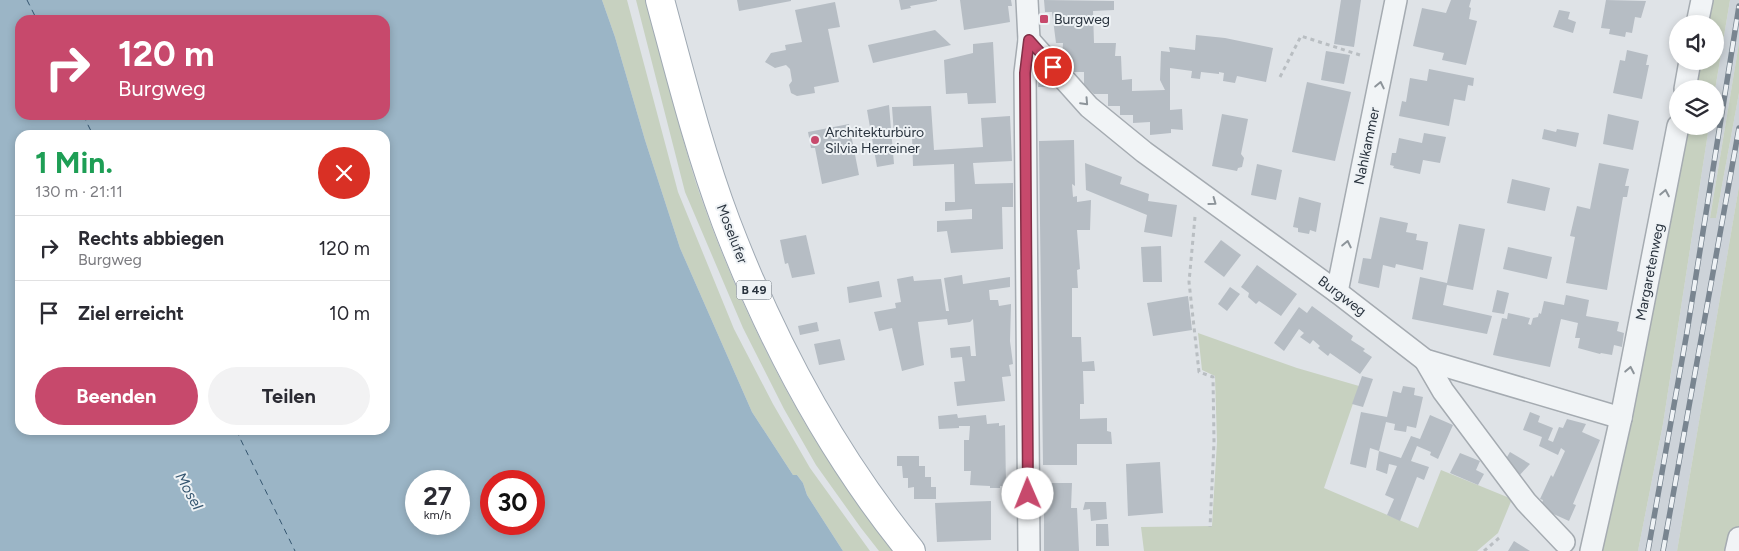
<!DOCTYPE html>
<html lang="de">
<head>
<meta charset="utf-8">
<style>
  body { margin:0; font-family:Figtree,sans-serif; background:#f2f2f3; color:#2b2b33; height:100vh; display:flex; flex-direction:column; font-size:19px; white-space:nowrap }
  * { box-sizing:border-box; margin:0 }
  p { font-size:16px; color:#7c7c81 }
  .icon { flex:none; width:28px; height:28px; fill:none; stroke:currentColor; stroke-width:2; stroke-linecap:round; stroke-linejoin:round }
  .map { position:relative; flex:1; overflow:hidden }
  .drawer { position:absolute; left:15px; top:130px; width:375px; height:305px; display:flex; flex-direction:column; background:#fff; border-radius:15px; box-shadow:0 2px 8px #0003 }
  .drawer>* { flex:none }
  .hud { position:absolute; left:15px; top:15px; width:375px; height:105px; border-radius:15px; box-shadow:0 2px 8px #0003; background:#c7496c; color:#fff; overflow:hidden }
  .buttons { position:absolute; left:1669px; top:15px; display:grid; gap:10px }
  .buttons a { display:grid; place-items:center; width:55px; height:55px; border-radius:50%; background:#fff; box-shadow:0 2px 8px #0003; font-size:25px }
  .speed { position:absolute; left:405px; top:470px; display:flex; gap:10px; font-size:25px; font-weight:700; text-align:center }
  .speed>* { display:grid; place-content:center; width:65px; height:65px; border-radius:50%; background:#fff; box-shadow:0 2px 8px #0003; line-height:1 }
  .speed small { font-size:12px; font-weight:400 }
  .speed .limit { border:8px solid #d22; background:#fff; color:#111 }
  .pin { position:absolute; display:grid; place-items:center; width:42px; height:42px; color:#fff; margin:-21px; border:2px solid #fff; border-radius:50%; box-shadow:0 1px 5px #0007 }
  .me { position:absolute; width:55px; margin:-28px; rotate:359deg; stroke-linejoin:round; filter:drop-shadow(0 0 4px #0008) }
  .turn { display:flex; align-items:center; gap:18px; height:105px; padding:0 20px; font-size:22px }
  .turn .icon { width:65px; height:65px; stroke-width:2.5 }
  .turn b { display:block; font-size:35px; line-height:42px }
  .round { display:grid; place-items:center; flex:none; width:52px; height:52px; border-radius:26px; background:#f2f2f3 }
  .summary { display:flex; align-items:center; justify-content:space-between; height:85px; padding:0 20px }
  h1 { font-size:30px; font-weight:700; line-height:38px; color:#1e9e55 }
  .primary-button { display:flex; gap:10px; margin-top:auto; padding:10px 20px }
  .primary-button a { flex:1; height:58px; border-radius:30px; background:#c7496c; color:#fff; font-size:20px; font-weight:700; line-height:58px; text-align:center }
  .primary-button a+a { background:#f2f2f3; color:#2b2b33 }
  ul { padding:0; list-style:none }
  li { display:flex; align-items:center; gap:15px; height:65px; padding:0 20px; border-top:1px solid #e1e1e2 }
  li div { flex:1 }
  li b { display:block; font-size:19px }
  li em { font-style:normal }
  .map>svg:first-child { display:block }
  .built { fill:#cdd3d9 }
  .green { fill:#c7d1c0 }
  .water { fill:#9bb5c6; fill-rule:evenodd }
  .lines { fill:none; stroke-linecap:round; stroke-linejoin:round }
  .ferry { stroke:#355670; stroke-width:1; stroke-dasharray:6 5; stroke-linecap:butt }
  .building { fill:#b6bdc4 }
  .street-casing { stroke:#a5abb1; stroke-width:24 }
  .primary-casing { stroke:#9fa9b3; stroke-width:30 }
  .path { stroke:#b9bec2; stroke-width:3; stroke-dasharray:4 4; stroke-linecap:butt }
  .street { stroke:#f1f4f6; stroke-width:21 }
  .primary { stroke:#fff; stroke-width:28 }
  .rail-casing { stroke:#798590; stroke-width:5.5 }
  .rail { stroke:#eef2f5; stroke-width:4; stroke-dasharray:11; stroke-linecap:butt }
  .oneway { stroke:#8d949a }
  .route-casing { stroke:#812f46; stroke-width:12 }
  .route { stroke:#c7496c; stroke-width:9 }
  .poi-dot { fill:#c7496c; stroke:#eef2f5; stroke-width:2 }
  .labels { text-anchor:middle; dominant-baseline:central; stroke-width:4; stroke-linejoin:round; paint-order:stroke }
  .shield { fill:#eef2f5; stroke:#646c75; stroke-width:1 }
  .shield-label { font-size:12px; font-weight:bold; fill:#29333e }
  .poi-label { font-size:14px; fill:#29333e; stroke:#eef2f5; text-anchor:start }
  .street-label { font-size:14px; fill:#29333e; stroke:#eef2f5 }
  .water-label { font-size:15px; font-style:italic; fill:#355670; stroke:#eef2f5 }
</style>
</head>
<body>
<div class="map">
<svg width="1739" height="551" viewBox="0 0 1739 551">
  <rect width="100%" height="100%" fill="#dfe3e7"/>
  <path class="built" d="M1730,0H1739V43L1710,218H1716L1739,93V186L1677,551H1638L1663,424L1709,126H1715V90Z"/>
  <g class="green">
    <path d="M602,0H627L678,192L734,329L773,404L810,468L870,551H843L807,495L803,483L797,475H793L752,412L680,248L645,140L615,37Z"/>
    <path d="M636,0H646C663,61 677,123 696,183C723,262 757,339 798,411C826,461 861,506 895,551H879L861,528L816,465L784,409L743,328L685,192Z"/>
    <path d="M1709,0H1730L1715,90L1692,89L1698,61H1715V24H1705Z"/>
    <path d="M1739,43V93L1716,218H1710Z"/>
    <path d="M1685,126H1709L1663,424L1638,551H1600L1616,490Z"/>
    <path d="M1739,186V551H1677Z"/>
    <path d="M1198,333L1297,368L1359,386L1324,488L1418,528L1441,470L1512,499L1498,533L1477,551H1144L1141,527L1212,526L1217,442L1215,376L1202,370Z"/>
  </g>
  <path class="water" d="M0,0H602L615,37L645,140L680,248L752,412L793,475H797L803,483L807,495L843,551H0ZM20,20H385V115H20ZM20,135H385V430H20ZM416,481H459V524H416ZM491,481H534V524H491Z"/>
  <g class="lines">
    <g class="ferry">
      <path d="M27,0L37,20"/>
      <path d="M83,115L93,135"/>
      <path d="M236,430L295,551"/>
    </g>
  </g>
  <g class="building">
    <path d="M737,0H791V1L739,11Z"/>
    <path d="M899,0H937V1L910,6L911,8L901,10Z"/>
    <path d="M960,0H1011L1012,6H1008L1010,22L964,30Z"/>
    <path d="M1044,0L1114,1V10L1093,11L1094,43H1116L1115,56H1121L1122,80L1132,79V91L1165,90L1160,80L1161,51L1170,52L1169,47L1195,50L1196,35L1225,38L1273,48L1266,82L1237,76L1235,83L1223,81L1224,73L1219,72V74L1201,72L1200,79L1191,78L1192,71L1170,68V110L1182,109L1183,130L1171,129V133L1150,135V122L1133,123V115H1120V106H1108V94H1094L1084,85V72H1070L1071,56L1062,57L1063,43H1056L1052,12H1045Z"/>
    <path d="M1341,0H1361L1354,47L1334,44Z"/>
    <path d="M1451,0H1471L1469,7L1471,8L1469,19L1477,21L1466,65L1442,60L1444,53L1413,46L1422,8L1446,13Z"/>
    <path d="M1606,0L1646,1L1641,18L1635,17L1632,33L1626,32L1625,37L1609,34L1610,29L1601,28Z"/>
    <path d="M835,2L840,27L828,29L839,82L814,87L815,93L797,96L791,93L789,85L792,81L790,69L786,65L775,68L765,62L771,53L786,50L785,45L802,42L795,10Z"/>
    <path d="M1559,10L1570,12L1568,19L1576,22L1573,33L1553,27Z"/>
    <path d="M935,30L951,45L873,63L868,45Z"/>
    <path d="M993,42L996,103L968,104L967,93L946,94L944,60L973,53V44Z"/>
    <path d="M1627,50L1648,55L1646,65H1649L1642,99L1613,93L1620,60L1625,61Z"/>
    <path d="M1326,51L1350,55L1344,84L1321,80Z"/>
    <path d="M1429,69L1474,78L1473,86L1468,85L1465,101L1454,99L1449,126L1399,116L1402,101L1406,102L1410,78L1427,81Z"/>
    <path d="M1039,79H1048L1049,87H1038Z"/>
    <path d="M1307,82L1351,92L1335,161L1292,152Z"/>
    <path d="M889,105L894,164L877,167L867,110Z"/>
    <path d="M931,106L934,150L983,147L981,118L1010,116L1012,161L973,163L975,184L1013,183V207H1002L1003,249L951,253L947,231L937,232V221L972,219V209L945,211V202H955L954,164L913,166L912,134L894,135L892,107Z"/>
    <path d="M1222,114L1248,119L1241,154L1244,158L1242,167L1238,168L1237,171L1212,166Z"/>
    <path d="M1608,114L1639,121L1633,150L1603,144Z"/>
    <path d="M849,124L859,175L822,184L815,148H811L808,132Z"/>
    <path d="M1544,129L1556,132L1557,129L1579,133L1576,147L1542,139Z"/>
    <path d="M1424,133L1446,137L1440,163L1423,160L1420,174L1393,168L1394,166L1390,165L1392,153H1396L1399,138L1422,143Z"/>
    <path d="M1074,140L1075,186L1072,184L1073,197L1077,196V202L1091,200L1090,230H1077L1080,269L1077,270L1078,288H1072V337H1081L1082,362L1094,361L1095,371H1083L1084,404H1080V419L1107,418V431L1111,432L1112,444H1077V465H1043L1039,141Z"/>
    <path d="M1085,163L1122,177L1120,184L1149,194L1148,201L1177,205L1172,237L1144,232L1147,215L1086,190Z"/>
    <path d="M1599,163L1629,169L1625,186H1629L1627,197H1623L1607,290L1566,283L1575,237L1570,236L1577,206L1590,209Z"/>
    <path d="M1257,164L1282,170L1276,200L1251,195Z"/>
    <path d="M1512,179L1550,188L1545,211L1507,203Z"/>
    <path d="M1299,197L1321,203L1316,232L1310,230L1309,234L1298,232V228L1293,227Z"/>
    <path d="M1380,217L1408,223L1406,232L1417,234L1416,240L1428,242L1423,270L1396,264L1395,268L1383,265L1379,288L1358,283L1363,258L1371,259Z"/>
    <path d="M1459,224L1485,229L1473,290L1447,285L1443,305L1492,316L1487,334L1412,319L1420,277L1447,283Z"/>
    <path d="M806,235L815,274L792,278L788,263L785,264L780,240Z"/>
    <path d="M1221,240L1241,255L1224,277L1204,262Z"/>
    <path d="M1161,246L1162,282H1143L1141,247Z"/>
    <path d="M1508,247L1552,257L1547,279L1503,269Z"/>
    <path d="M1257,265L1297,294L1281,316L1259,301L1256,304L1248,297L1249,293L1241,287Z"/>
    <path d="M962,275L963,284L1010,277V287L989,290L990,300H998L999,306L1011,304L1010,341L1013,364L1009,365L1011,376L1002,377L1005,401L957,406L954,382L965,381L962,357L951,358L950,348L970,346L971,356H976L973,319L970,322L948,325L947,319L918,322L924,365L902,371L892,328L879,331L874,312L896,308L895,303L901,302L897,279L913,276L914,281L941,279L946,311H949L944,278Z"/>
    <path d="M879,281L882,297L849,303L847,287Z"/>
    <path d="M1230,287L1240,294L1227,311L1218,304Z"/>
    <path d="M1497,290L1509,293L1504,314L1492,312Z"/>
    <path d="M1566,295L1589,300L1586,316L1619,322L1617,331L1624,333L1622,347L1614,345L1612,355L1601,353L1600,354L1578,348L1580,338H1575L1578,323L1561,319L1550,367L1493,355L1502,318L1507,319L1508,313L1530,318L1528,324L1531,325L1533,318L1538,317L1539,313L1541,314L1544,301L1564,305Z"/>
    <path d="M1188,296L1192,330L1153,336L1147,303Z"/>
    <path d="M1312,306L1353,336L1351,340L1365,349L1363,351L1372,357L1360,374L1330,353L1328,356L1318,348L1320,346L1313,340L1310,344L1300,337L1304,333L1299,329L1284,351L1274,343L1299,307L1307,313Z"/>
    <path d="M817,322L819,331L800,335L798,326Z"/>
    <path d="M840,339L845,360L819,365L814,344Z"/>
    <path d="M1362,376L1373,379L1363,407L1352,404Z"/>
    <path d="M1403,386L1415,388L1414,395L1423,397L1416,428L1407,426L1406,432L1394,430L1395,424L1386,422L1379,451L1370,448L1366,468L1350,464L1361,412L1387,417L1393,391L1401,393Z"/>
    <path d="M1530,412L1540,416L1538,422L1553,428L1548,440L1553,442L1559,427L1563,428L1567,419L1586,424L1582,432L1600,440L1573,504L1576,505L1569,521L1540,508L1543,500L1540,499L1551,475L1553,477L1565,451L1561,448L1558,455L1539,446L1542,437L1523,430Z"/>
    <path d="M957,414L958,418L986,415L987,424L999,423V426L1005,425L1006,486H1000V488H990V486L970,485L971,471H964V440H969L970,426H959V428L939,429L938,416Z"/>
    <path d="M1430,415L1453,425L1438,459L1430,455L1431,452L1417,446L1411,461L1429,467L1424,480L1417,477L1400,521L1387,515L1394,499L1385,495L1397,466L1389,464L1387,474L1376,470L1379,451L1401,458L1411,436L1420,439Z"/>
    <path d="M1510,452L1530,464L1517,478L1504,462Z"/>
    <path d="M1460,453L1480,461L1476,470L1484,474L1478,485L1450,473Z"/>
    <path d="M897,456H919V466H925V477H931V487H936V499H914V487L908,488V478H903L902,466H897Z"/>
    <path d="M1160,462L1163,513L1128,516L1126,464Z"/>
    <path d="M1044,483H1072L1071,508H1077L1079,551H1044Z"/>
    <path d="M991,501V540L937,542L935,503Z"/>
    <path d="M1085,502H1106L1107,519L1091,521L1090,509L1083,510Z"/>
    <path d="M1096,524H1108L1109,546H1096Z"/>
    <path d="M1514,541L1530,551H1508Z"/>
  </g>
  <g class="lines">
    <g class="street-casing">
      <g id="street">
        <path d="M1027,0L1029,40L1025,73L1029,551"/>
        <path d="M1697,24L1702,0"/>
        <path d="M1029,40L1089,107L1144,152L1337,292L1425,360L1621,418"/>
        <path d="M1685,89L1690,61"/>
        <path d="M1337,292L1396,0"/>
        <path d="M1425,360L1443,391L1526,502L1564,542"/>
        <path d="M1591,551L1621,418L1678,126"/>
        <path d="M1736,551L1739,538"/>
      </g>
    </g>
    <g class="primary-casing">
      <path id="primary" d="M660,0C680,74 699,150 726,222C771,340 831,453 911,551"/>
    </g>
    <g class="path">
      <path d="M1280,77L1301,36L1363,56"/>
      <path d="M1195,217L1189,282L1199,372L1213,377L1214,442L1210,527"/>
      <path d="M1484,551L1499,538"/>
    </g>
    <use href="#street" class="street"/>
    <use href="#primary" class="primary"/>
    <g class="rail-casing">
      <g id="rail">
        <path d="M1648,551L1687,332L1739,6"/>
        <path d="M1663,551L1739,128"/>
      </g>
    </g>
    <use href="#rail" class="rail"/>
  </g>
  <defs><path id="oneway-chevron" d="M-2-3.5L2.5 0L-2 3.5" fill="none" stroke-width="1.6" stroke-linecap="round" stroke-linejoin="round" transform="scale(1.25)"/></defs>
  <g class="oneway">
    <use href="#oneway-chevron" transform="translate(1380 85) rotate(-78)"/>
    <use href="#oneway-chevron" transform="translate(1085 102) rotate(47)"/>
    <use href="#oneway-chevron" transform="translate(1665 193) rotate(-79)"/>
    <use href="#oneway-chevron" transform="translate(1213 202) rotate(36)"/>
    <use href="#oneway-chevron" transform="translate(1347 244) rotate(-78)"/>
    <use href="#oneway-chevron" transform="translate(1630 370) rotate(-79)"/>
  </g>
  <g class="lines">
    <g class="route-casing">
      <path id="route" d="M1028,494L1025,73L1029,40L1053,67"/>
    </g>
    <use href="#route" class="route"/>
  </g>
  <g class="poi-dot">
    <rect x="1039" y="14" width="10" height="10" rx="2.5"/>
    <circle cx="815" cy="140" r="5"/>
  </g>
  <g class="labels">
    <rect class="shield" x="736.5" y="280.5" width="35" height="19" rx="4"/>
    <g class="shield-label">
      <text x="754" y="290">B 49</text>
    </g>
    <g class="poi-label">
      <text x="1054" y="19">Burgweg</text>
      <text x="825" y="132">Architekturbüro<tspan x="825" dy="16">Silvia Herreiner</tspan></text>
    </g>
    <g class="street-label">
      <text transform="translate(1367 146) rotate(-78)">Nahlkammer</text>
      <text transform="translate(732 234) rotate(69)">Moselufer</text>
      <text transform="translate(1650 272) rotate(-79)">Margaretenweg</text>
      <text transform="translate(1342 296) rotate(37)">Burgweg</text>
    </g>
    <g class="water-label">
      <text transform="translate(189 491) rotate(61)">Mosel</text>
    </g>
  </g>
</svg>
<div class="buttons">
<a><svg class="icon" aria-label="sound" viewBox="0 0 24 24"><path d="M4 9h4l5-4v14l-5-4H4zM17 9q2 3 0 6"/></svg></a>
<a><svg class="icon" aria-label="layers" viewBox="0 0 24 24"><path d="M12 4l9 5-9 5-9-5zM3 14l9 5 9-5"/></svg></a>
</div>
<div class="speed"><div>27<small>km/h</small></div><div class="limit">30</div></div>
<div class="pin" style="left:1053px;top:67px;background:#d93025"><svg class="icon" aria-label="arrive" viewBox="0 0 24 24"><path d="M6 21V4h12l-3 4 3 4H6"/></svg></div>
<svg class="me" style="left:1028px;top:494px" viewBox="-20 -20 40 40"><circle r="19" fill="#fff"/><path d="M0-13L10 11 0 6-10 11z" fill="#c7496c"/></svg>
<div class="hud">
<div class="turn"><svg class="icon" aria-label="right" viewBox="0 0 24 24"><path d="M7 20v-9h11M14 6l5 5-5 5"/></svg><div><b>120 m</b>Burgweg</div></div>
</div>
<section class="drawer">
<div class="summary"><div><h1>1 Min.</h1><p>130 m · 21:11</p></div><a class="round" style="background:#d93025;color:#fff"><svg class="icon" aria-label="close" viewBox="0 0 24 24"><path d="M6 6l12 12M18 6L6 18"/></svg></a></div>
<ul>
<li><svg class="icon" aria-label="right" viewBox="0 0 24 24"><path d="M7 20v-9h11M14 6l5 5-5 5"/></svg><div><b>Rechts abbiegen</b><p>Burgweg</p></div><em>120 m</em></li>
<li><svg class="icon" aria-label="arrive" viewBox="0 0 24 24"><path d="M6 21V4h12l-3 4 3 4H6"/></svg><div><b>Ziel erreicht</b></div><em>10 m</em></li>
</ul>
<div class="primary-button"><a>Beenden</a><a>Teilen</a></div>
</section>
</div>
</body>
</html>
